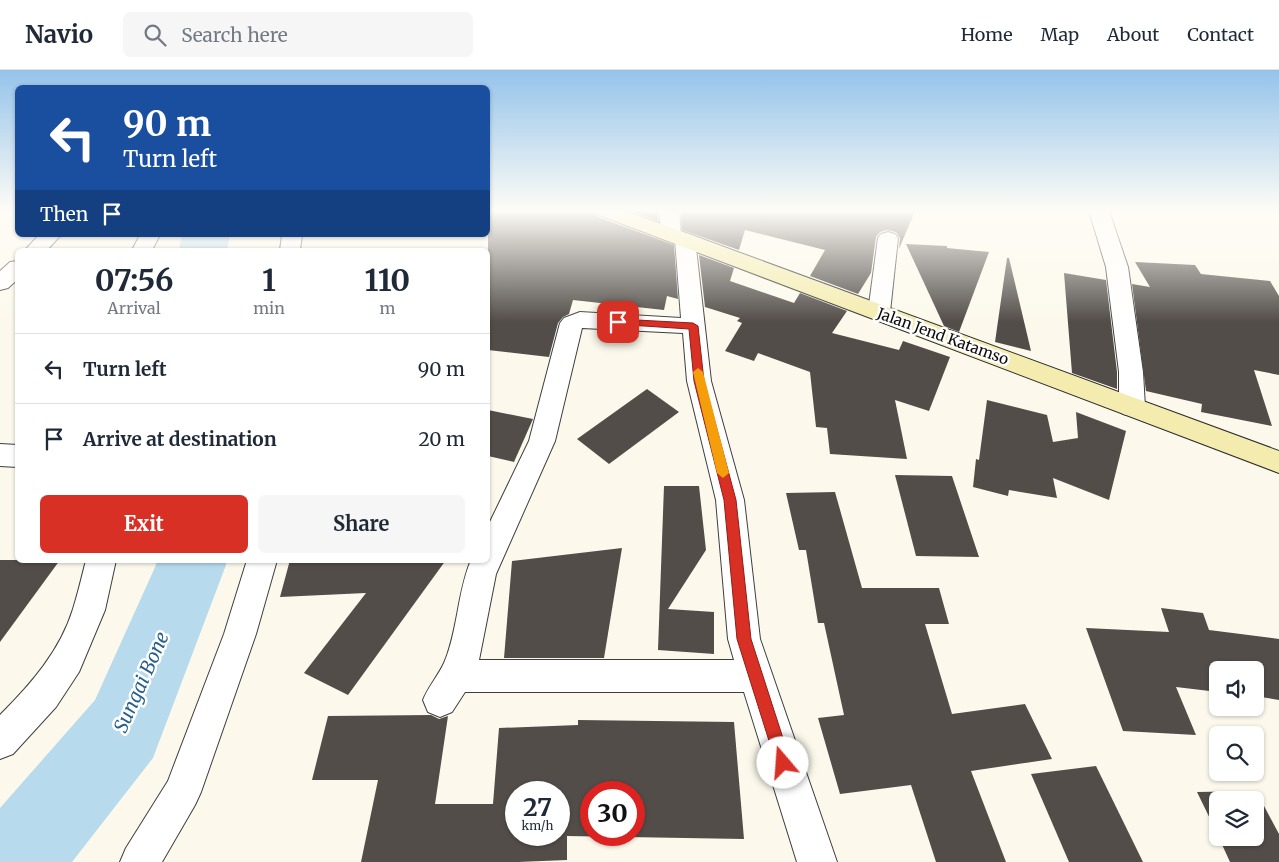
<!DOCTYPE html>
<html lang="en">
<head>
<meta charset="utf-8">
<style>
  body { margin:0; font-family:Merriweather,serif; background:#f6f6f7; color:#1f2937; height:100vh; display:flex; flex-direction:column; font-size:19px; white-space:nowrap }
  * { box-sizing:border-box; margin:0 }
  p { font-size:16px; color:#747a83 }
  .icon { flex:none; width:28px; height:28px; fill:none; stroke:currentColor; stroke-width:2; stroke-linecap:round; stroke-linejoin:round }
  .map { position:relative; flex:1; overflow:hidden }
  .side { position:absolute; left:15px; top:178px; width:475px; height:315px; display:flex; flex-direction:column; background:#fff; border-radius:8px; box-shadow:0 1px 4px #0004 }
  .side>* { flex:none }
  .hud { position:absolute; left:15px; top:15px; width:475px; height:152px; border-radius:8px; box-shadow:0 1px 4px #0004; background:#1a4fa0; color:#fff; overflow:hidden }
  .controls { position:absolute; left:1209px; top:591px; display:grid; gap:10px }
  .controls a { display:grid; place-items:center; width:55px; height:55px; border-radius:8px; background:#fff; box-shadow:0 1px 4px #0004; font-size:25px }
  .speed { position:absolute; left:505px; top:711px; display:flex; gap:10px; font-size:25px; font-weight:700; text-align:center }
  .speed>* { display:grid; place-content:center; width:65px; height:65px; border-radius:50%; background:#fff; box-shadow:0 1px 4px #0004; line-height:1 }
  .speed small { font-size:12px; font-weight:400 }
  .speed .limit { border:8px solid #d22; background:#fff; color:#111 }
  .pin { position:absolute; display:grid; place-items:center; width:42px; height:42px; color:#fff; margin:-21px; border-radius:10px; box-shadow:0 2px 8px #0006 }
  .me { position:absolute; width:55px; margin:-28px; rotate:342deg; stroke-linejoin:round; filter:drop-shadow(0 0 4px #0008) }
  .turn { display:flex; align-items:center; gap:18px; height:105px; padding:0 25px; font-size:22px }
  .turn .icon { width:65px; height:65px; stroke-width:2.5 }
  .turn b { display:block; font-size:35px; line-height:42px }
  .then { display:flex; align-items:center; height:48px; padding:0 25px; background:#0003; gap:10px; font-size:19px }
  .eta { display:flex; justify-content:space-evenly; align-items:center; height:85px; text-align:center }
  .eta b { font-size:30px; font-weight:700; line-height:35px }
  .primary-button { display:flex; gap:10px; margin-top:auto; padding:10px 25px }
  .primary-button a { flex:1; height:58px; border-radius:8px; background:#d93025; color:#fff; font-size:20px; font-weight:700; line-height:58px; text-align:center }
  .primary-button a+a { background:#f6f6f7; color:#1f2937 }
  ul { padding:0; list-style:none }
  li { display:flex; align-items:center; gap:15px; height:70px; padding:0 25px; border-top:1px solid #e0e1e3 }
  li div { flex:1 }
  li b { display:block; font-size:19px }
  li em { font-style:normal }
  header { display:flex; align-items:center; gap:30px; box-sizing:border-box; height:70px; padding:0 25px; background:#fff; border-bottom:1px solid #e0e1e3 }
  header strong { font-size:24px }
  nav { display:flex; gap:28px; margin-inline-start:auto; font-size:18px }
  .search { width:350px; height:45px; background:#f6f6f7; display:flex; align-items:center; gap:12px; box-sizing:border-box; padding:0 18px; border-radius:8px; color:#747a83; font-size:19px }
  .map>svg:first-child { display:block }
  .lines { fill:none; stroke-linecap:round; stroke-linejoin:round }
  .river { fill:#b7daed; fill-rule:evenodd }
  .building { fill:#524d49; fill-rule:evenodd }
  .street-casing { stroke:#3e3e3e; stroke-width:2 }
  .secondary-casing { stroke:#2d2d2d; stroke-width:2 }
  .street { fill:#fff; fill-rule:evenodd }
  .secondary { fill:#f4ecaf; fill-rule:evenodd }
  .route { fill:#d93025; stroke:#8d1f18 }
  .slow { fill:#f59e0b }
  .labels { text-anchor:middle; dominant-baseline:central; stroke-width:5; stroke-linejoin:round; paint-order:stroke }
  .street-label { font-size:15px; fill:#0b0b0b; stroke:#fff }
  .near-water-label { font-size:19px; font-style:italic; fill:#25608c; stroke:#fff }
</style>
</head>
<body>
<header>
<strong>Navio</strong>
<div class="search"><svg class="icon" aria-label="search" viewBox="0 0 24 24"><circle cx="10" cy="10" r="6"/><path d="M15 15l6 6"/></svg>Search here</div>
<nav><a>Home</a><a>Map</a><a>About</a><a>Contact</a></nav>
</header>
<div class="map">
<svg width="1279" height="792" viewBox="0 0 1279 792">
  <rect width="100%" height="100%" fill="#fcf9ec"/>
  <g class="lines">
    <g class="river">
      <path d="M182,165H230L227,180H179Z"/>
      <path d="M156,490H226V495L153,688L72,792H0V738L95,630L156,495Z"/>
    </g>
  </g>
  <g class="building">
    <path d="M488,141H594L598,147L674,175L678,229L667,226L664,240L573,230L569,244L563,247L558,253L549,287L488,280Z"/>
    <path d="M630,141H657L658,151Z"/>
    <path d="M681,141H915L899,179L900,168L896,162L887,160L880,162L876,167L871,203L858,224L810,206L825,180L745,160L739,180L682,160Z"/>
    <path d="M906,174L947,176V178L989,182L959,262L944,256Z"/>
    <path d="M699,185L734,198L730,211L794,233L800,223L847,241L832,263L899,280L903,271L950,287L929,341L895,330L907,389L830,384L827,358L816,357L810,302L758,283L754,291L725,281L742,253L737,251L740,248L705,237Z"/>
    <path d="M1007,188H1009L1031,281L995,272Z"/>
    <path d="M1135,192L1195,195L1201,204L1270,211L1279,226V305L1254,300L1272,356L1201,342L1202,334L1146,321L1132,214L1150,217Z"/>
    <path d="M1064,203L1106,210L1117,302V319L1072,303Z"/>
    <path d="M647,319L679,342L609,394L577,369Z"/>
    <path d="M987,330L1047,345L1053,372L1078,368L1076,342L1126,361L1109,430L1053,408L1057,428L1009,420L1008,426L973,417L976,389L979,390Z"/>
    <path d="M488,340L533,349L514,392L488,386Z"/>
    <path d="M895,405L952,406L979,487L916,486Z"/>
    <path d="M664,416H699L706,480L668,539L714,542V584L658,580Z"/>
    <path d="M835,422L862,518H939L949,554H925L952,644L1025,634L1052,689L971,701L1006,792H936L911,715L840,724L818,648L844,645L824,553H818L806,480H799L786,423Z"/>
    <path d="M622,478L604,588H504L512,491Z"/>
    <path d="M0,490H60L0,572Z"/>
    <path d="M290,490H446L348,625L304,603L366,523L280,527Z"/>
    <path d="M1161,538L1203,543L1209,560L1279,569V630L1255,626V600H1218V622L1176,617L1196,665L1123,661L1086,558L1169,562Z"/>
    <path d="M431,645L439,649L448,646L435,734H493L499,658L578,655V650L734,652L744,769L567,766V790L518,792H361L378,710H312L328,646ZM516,722H559V765H516ZM591,722H634V765H591Z"/>
    <path d="M1096,696L1143,792H1069L1031,704Z"/>
    <path d="M1256,721L1279,764V792H1230L1219,768H1255V730H1218V765L1197,722Z"/>
  </g>
  <g class="lines">
    <g class="street-casing">
      <g id="street">
        <path d="M659,141H679L681,164L692,165L695,169L711,311L744,430L760,569L837,792H797L744,622H465L452,642L440,647L428,642L423,630C428,617 438,606 444,593C458,561 457,523 471,490H488V456L529,371L560,253L564,248L580,242L681,248L675,169L664,168L661,164ZM582,258L683,263L687,311L716,430L728,569L734,590H479L496,504L555,371Z"/>
        <path d="M1089,141H1109L1128,197L1143,302L1145,337L1141,344L1132,346L1123,344L1119,337V302L1106,197Z"/>
        <path d="M888,162L895,164L898,168L890,242L887,247L879,249L871,247L868,242L878,168L881,164Z"/>
        <path d="M39,165H61L47,180H25Z"/>
        <path d="M140,165H160L152,180H132Z"/>
        <path d="M282,165H302L300,180H280Z"/>
        <path d="M18,191V209L8,218L0,220V201L10,192Z"/>
        <path d="M0,374L18,375V397L0,396Z"/>
        <path d="M86,490H116L105,540L79,602L56,637L13,684L0,689V645C31,614 60,581 73,539C78,523 82,506 86,490Z"/>
        <path d="M247,490H277L256,564L201,722L195,735L162,792H120L126,778L168,711L224,564Z"/>
      </g>
    </g>
    <g class="secondary-casing">
      <path id="secondary" d="M596,141H625L678,160L1279,381V403L599,145Z"/>
    </g>
    <use href="#street" class="street"/>
    <use href="#secondary" class="secondary"/>
  </g>
  <linearGradient id="sky" x2="0" y2="1"><stop stop-color="#94c3ea"/><stop offset="0.56" stop-color="#fefcf6"/><stop offset="1" stop-color="#fefcf6" stop-opacity="0"/></linearGradient>
  <rect width="1279" height="252" fill="url(#sky)"/>
  <path class="route" d="M618,249L693,253L698,256L704,311L736,430L751,569L791,693L789,698L783,701L778,698L776,693L737,569L724,430L694,311L689,259L614,254V250Z"/>
  <path class="slow" d="M698,298L703,302L729,403L723,408L717,403L693,302Z"/>
  <g class="labels">
    <g class="street-label">
      <text transform="translate(943 266) rotate(20)">Jalan Jend Katamso</text>
    </g>
    <g class="near-water-label">
      <text transform="translate(141 612) rotate(-66)">Sungai Bone</text>
    </g>
  </g>
</svg>
<div class="controls">
<a><svg class="icon" aria-label="sound" viewBox="0 0 24 24"><path d="M4 9h4l5-4v14l-5-4H4zM17 9q2 3 0 6"/></svg></a>
<a><svg class="icon" aria-label="search" viewBox="0 0 24 24"><circle cx="10" cy="10" r="6"/><path d="M15 15l6 6"/></svg></a>
<a><svg class="icon" aria-label="layers" viewBox="0 0 24 24"><path d="M12 4l9 5-9 5-9-5zM3 14l9 5 9-5"/></svg></a>
</div>
<div class="speed"><div>27<small>km/h</small></div><div class="limit">30</div></div>
<div class="pin" style="left:618px;top:252px;background:#d93025"><svg class="icon" aria-label="arrive" viewBox="0 0 24 24"><path d="M6 21V4h12l-3 4 3 4H6"/></svg></div>
<svg class="me" style="left:783px;top:693px" viewBox="-20 -20 40 40"><circle r="19" fill="#fff"/><path d="M0-13L10 11 0 6-10 11z" fill="#d93025"/></svg>
<div class="hud">
<div class="turn"><svg class="icon" aria-label="left" viewBox="0 0 24 24"><path d="M17 20v-9H6M10 6l-5 5 5 5"/></svg><div><b>90 m</b>Turn left</div></div>
<div class="then">Then<svg class="icon" aria-label="arrive" viewBox="0 0 24 24"><path d="M6 21V4h12l-3 4 3 4H6"/></svg></div>
</div>
<section class="side">
<div class="eta">
<div><b>07:56</b><p>Arrival</p></div>
<div><b>1</b><p>min</p></div>
<div><b>110</b><p>m</p></div>
</div>
<ul>
<li><svg class="icon" aria-label="left" viewBox="0 0 24 24"><path d="M17 20v-9H6M10 6l-5 5 5 5"/></svg><div><b>Turn left</b></div><em>90 m</em></li>
<li><svg class="icon" aria-label="arrive" viewBox="0 0 24 24"><path d="M6 21V4h12l-3 4 3 4H6"/></svg><div><b>Arrive at destination</b></div><em>20 m</em></li>
</ul>
<div class="primary-button"><a>Exit</a><a>Share</a></div>
</section>
</div>
</body>
</html>
